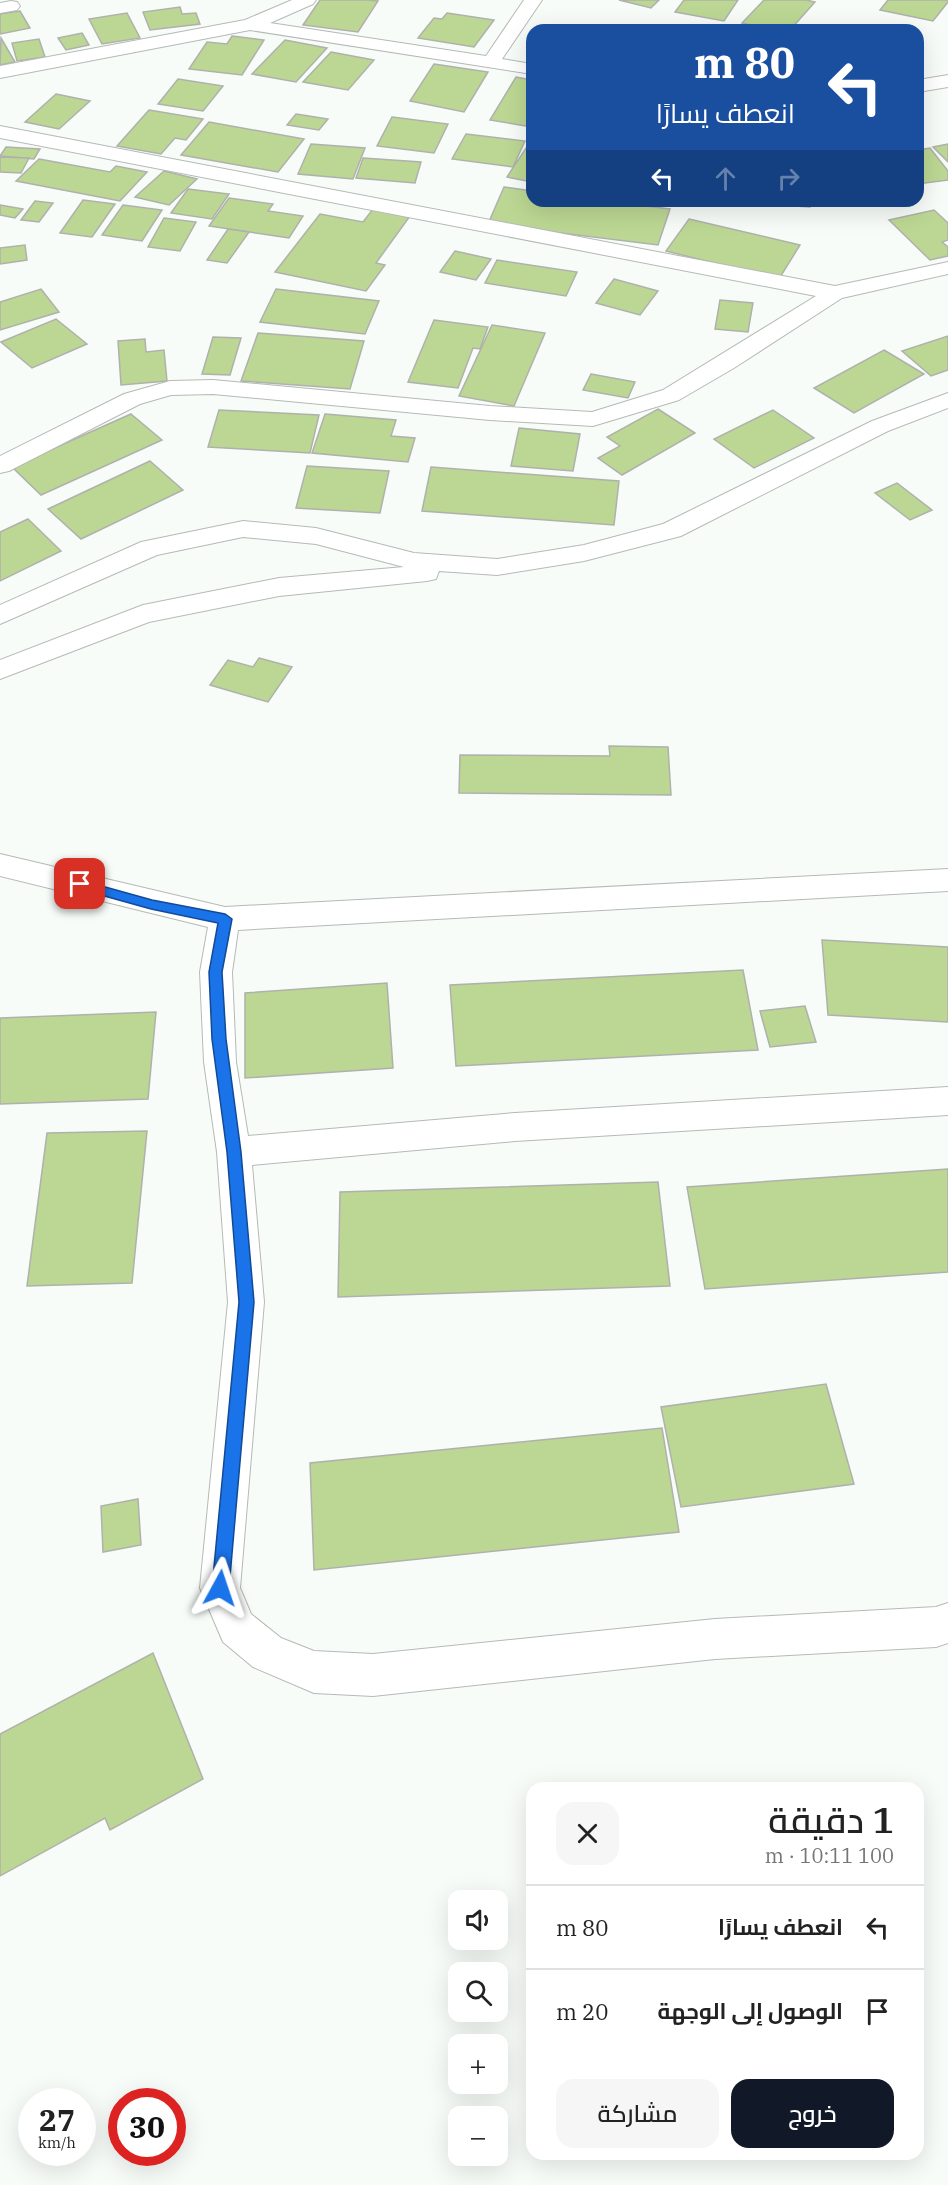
<!DOCTYPE html>
<html lang="ar">
<head>
<meta charset="utf-8">
<style>
  body { margin:0; font-family:"IBM Plex Serif",Cairo,serif; background:#f6f6f6; color:#222; direction:rtl; height:100vh; display:flex; flex-direction:column; font-size:22px; white-space:nowrap }
  * { box-sizing:border-box; margin:0 }
  p { font-size:20px; color:#767676 }
  .icon { flex:none; width:33px; height:33px; fill:none; stroke:currentColor; stroke-width:2; stroke-linecap:round; stroke-linejoin:round }
  .map { position:relative; flex:1; overflow:hidden; direction:ltr }
  .details { position:absolute; left:526px; top:1782px; width:398px; height:378px; display:flex; flex-direction:column; background:#fff; border-radius:18px; box-shadow:0 6px 24px #0002; direction:rtl }
  .details>* { flex:none }
  .top-card { position:absolute; left:526px; top:24px; width:398px; height:183px; border-radius:18px; box-shadow:0 6px 24px #0002; direction:rtl; background:#1a4fa0; color:#fff; overflow:hidden }
  .fabs { position:absolute; left:448px; top:1890px; display:grid; gap:12px }
  .fabs a { display:grid; place-items:center; width:60px; height:60px; border-radius:12px; background:#fff; box-shadow:0 6px 24px #0002; font-size:30px }
  .speed { position:absolute; left:18px; top:2088px; display:flex; gap:12px; font-size:30px; font-weight:700; text-align:center }
  .speed>* { display:grid; place-content:center; width:78px; height:78px; border-radius:50%; background:#fff; box-shadow:0 6px 24px #0002; line-height:1 }
  .speed small { font-size:15px; font-weight:400 }
  .speed .limit { border:9px solid #d22; background:#fff; color:#111 }
  .pin { position:absolute; display:grid; place-items:center; width:51px; height:51px; color:#fff; margin:-26px; border-radius:12px; box-shadow:0 3px 9px #0006 }
  .me { position:absolute; width:66px; margin:-33px; rotate:5deg; stroke-linejoin:round; filter:drop-shadow(0 0 4px #0008) }
  .turn { display:flex; align-items:center; gap:21px; height:126px; padding:0 30px; font-size:27px }
  .turn .icon { width:78px; height:78px; stroke-width:2.5 }
  .turn b { display:block; font-size:42px; line-height:51px }
  .lanes { display:flex; align-items:center; height:57px; padding:0 30px; background:#0003; justify-content:center; gap:30px; direction:ltr }
  .lanes .off { opacity:.35 }
  .round { display:grid; place-items:center; flex:none; width:63px; height:63px; border-radius:18px; background:#f6f6f6 }
  .head { display:flex; align-items:center; justify-content:space-between; height:102px; padding:0 30px }
  h1 { font-size:36px; font-weight:600; line-height:45px }
  .button { display:flex; gap:12px; margin-top:auto; padding:12px 30px }
  .button a { flex:1; height:69px; border-radius:18px; background:#111827; color:#fff; font-size:24px; font-weight:600; line-height:69px; text-align:center }
  .button a+a { background:#f6f6f6; color:#222 }
  ul { padding:0; list-style:none }
  li { display:flex; align-items:center; gap:18px; height:84px; padding:0 30px; border-top:2px solid #e0e0e0 }
  li div { flex:1 }
  li b { display:block; font-size:22px }
  li em { font-style:normal }
  .map>svg:first-child { display:block }
  .building { fill:#bcd793; stroke:#afb1ac; stroke-width:1.5 }
  .lines { fill:none; stroke-linecap:round; stroke-linejoin:round }
  .minor-casing { stroke:#b5bab6; stroke-width:2 }
  .minor { fill:#fff; fill-rule:evenodd }
  .route { fill:#1a73e8; stroke:#114b97; stroke-width:1.5 }
</style>
</head>
<body>
<div class="map">
<svg width="948" height="2185" viewBox="0 0 948 2185">
  <rect width="100%" height="100%" fill="#f7fcf8"/>
  <g class="building">
    <path d="M320,0H367L378,1L358,32L303,25Z"/>
    <path d="M619,0H659L651,8Z"/>
    <path d="M684,0H738L724,21L675,12Z"/>
    <path d="M764,0H806L815,2L790,30H772L742,23Z"/>
    <path d="M888,0H948V2L933,21L880,10Z"/>
    <path d="M180,7L182,14L196,13L200,24L150,30L143,12Z"/>
    <path d="M20,11L30,28L0,34V14Z"/>
    <path d="M127,13L140,38L102,44L89,19Z"/>
    <path d="M447,13L494,20L474,47L418,38L434,18L442,19Z"/>
    <path d="M82,33L89,45L66,50L58,38Z"/>
    <path d="M232,36L264,40L242,75L189,69L207,42L227,44Z"/>
    <path d="M1,38L15,62L0,65Z"/>
    <path d="M39,39L45,57L17,61L12,43Z"/>
    <path d="M285,40L327,48L296,82L252,74Z"/>
    <path d="M331,52L374,60L348,90L303,82Z"/>
    <path d="M434,64L488,72L464,112L410,101Z"/>
    <path d="M516,77L532,80V127L490,120Z"/>
    <path d="M178,79L223,86L203,111L158,104Z"/>
    <path d="M56,94L90,101L59,129L25,122Z"/>
    <path d="M149,110L203,119L186,140L175,138L161,154L117,146Z"/>
    <path d="M296,114L328,119L319,130L287,125Z"/>
    <path d="M392,117L448,124L434,153L377,146Z"/>
    <path d="M209,122L304,139L278,172L181,155Z"/>
    <path d="M466,134L525,141L513,167L452,159Z"/>
    <path d="M532,139V182L507,177Z"/>
    <path d="M311,144L365,148L353,179L298,174Z"/>
    <path d="M948,144V162L933,147Z"/>
    <path d="M6,147L40,149L34,159L0,156Z"/>
    <path d="M930,148L948,171V180L918,184V150Z"/>
    <path d="M0,157L29,158L21,173L0,172Z"/>
    <path d="M363,158L421,162L415,183L356,178Z"/>
    <path d="M39,159L110,172L116,166L147,172L120,201L16,181Z"/>
    <path d="M164,171L197,179L169,205L135,197Z"/>
    <path d="M504,187L532,191V201H605L670,209L658,245L488,224Z"/>
    <path d="M188,189L229,194L212,219L171,213Z"/>
    <path d="M229,198L273,204L268,211L303,216L289,238L209,226Z"/>
    <path d="M83,200L115,204L92,237L60,233Z"/>
    <path d="M35,201L53,203L39,222L21,220Z"/>
    <path d="M763,201H810V207L763,204Z"/>
    <path d="M0,205L23,209L15,218L0,215Z"/>
    <path d="M123,205L162,210L142,241L102,235Z"/>
    <path d="M373,209L410,216L376,263L385,265L366,291L275,272L320,214L363,222Z"/>
    <path d="M934,210L948,223V240L942,242L948,247V256L930,260L889,220Z"/>
    <path d="M164,218L196,222L180,251L148,247Z"/>
    <path d="M689,219L800,245L779,279L666,251Z"/>
    <path d="M228,229L249,232L227,263L207,260Z"/>
    <path d="M25,245L27,260L0,264V248Z"/>
    <path d="M455,251L491,259L476,280L440,272Z"/>
    <path d="M497,260L577,272L566,296L485,283Z"/>
    <path d="M614,279L658,291L640,315L596,303Z"/>
    <path d="M41,289L59,312L0,330V302Z"/>
    <path d="M276,289L379,301L365,334L260,322Z"/>
    <path d="M720,300L753,303L748,332L715,329Z"/>
    <path d="M56,319L87,344L32,368L1,342Z"/>
    <path d="M434,320L488,327L480,349L473,348L458,388L408,382Z"/>
    <path d="M492,325L545,333L514,406L459,396Z"/>
    <path d="M258,333L364,341L350,389L241,381Z"/>
    <path d="M948,336V370L931,376L902,351Z"/>
    <path d="M213,337L241,338L230,375L202,374Z"/>
    <path d="M145,339L146,352L164,350L167,381L121,385L118,341Z"/>
    <path d="M884,350L924,374L854,413L814,388Z"/>
    <path d="M591,374L635,382L628,398L583,390Z"/>
    <path d="M658,409L695,433L622,475L598,458L620,446L607,437Z"/>
    <path d="M219,410L319,415L310,453L208,447Z"/>
    <path d="M773,410L814,438L754,468L714,439Z"/>
    <path d="M131,414L162,440L41,495L12,467Z"/>
    <path d="M325,414L396,420L391,436L415,438L408,462L312,453Z"/>
    <path d="M519,428L580,434L573,471L511,466Z"/>
    <path d="M150,461L183,490L81,539L48,509Z"/>
    <path d="M307,466L389,471L380,513L296,508Z"/>
    <path d="M431,467L619,481L614,525L422,511Z"/>
    <path d="M897,483L932,510L910,520L875,493Z"/>
    <path d="M28,519L61,551L0,581V532Z"/>
    <path d="M259,658L292,667L268,702L210,685L228,660L253,667Z"/>
    <path d="M609,746L668,747L671,795L459,793L460,755L610,756Z"/>
    <path d="M822,940L948,947V1022L828,1015Z"/>
    <path d="M743,970L758,1050L456,1066L450,985Z"/>
    <path d="M387,983L393,1068L245,1078V993Z"/>
    <path d="M805,1006L816,1042L770,1047L760,1011Z"/>
    <path d="M156,1012L148,1099L0,1104V1018Z"/>
    <path d="M147,1131L132,1283L27,1286L47,1133Z"/>
    <path d="M948,1169V1272L705,1289L687,1187Z"/>
    <path d="M658,1182L670,1286L338,1297L340,1192Z"/>
    <path d="M826,1384L854,1484L681,1507L661,1407Z"/>
    <path d="M662,1428L679,1532L314,1570L310,1463Z"/>
    <path d="M138,1499L141,1545L103,1552L101,1506Z"/>
    <path d="M153,1653L203,1779L110,1830L105,1818L0,1876V1734Z"/>
  </g>
  <g class="lines">
    <g class="minor-casing">
      <g id="minor">
        <path d="M292,0H316L313,4L270,23L486,56L524,0H542L502,59L532,64V74L250,30L0,78V66L245,20Z"/>
        <path d="M11,1L17,2L20,6L17,10L0,13V3Z"/>
        <path d="M948,75V87L918,92V80Z"/>
        <path d="M0,126L835,286L948,262V274L842,298L734,368L679,400L593,426L490,420L213,394L171,395L140,404L9,471L0,473V456L124,394L170,381L213,380L490,406L592,412L663,390L816,296L0,138Z"/>
        <path d="M948,393V408L888,431L681,536L584,561L497,575L439,571L436,579L427,581L279,596L149,622L0,679V660L143,605L279,578L404,567L316,544L243,537L157,555L0,624V605L141,542L243,521L316,528L414,553L497,559L584,545L663,524L872,421Z"/>
        <path d="M0,854L225,907L948,869V891L238,930L232,972L236,1062L248,1136L515,1113L948,1087V1115L515,1141L252,1165L264,1302L240,1588L251,1614L281,1638L314,1651L373,1654L715,1619L936,1607L948,1603V1643L936,1647L715,1659L373,1696L314,1693L253,1667L223,1642L200,1588L228,1302L217,1152L204,1062L200,972L208,927L0,876Z"/>
      </g>
    </g>
    <use href="#minor" class="minor"/>
  </g>
  <path class="route" d="M80,880L152,900L225,914L232,919L222,972L226,1039L241,1152L254,1302L229,1588L226,1594L220,1597L215,1594L212,1588L239,1302L227,1152L212,1039L209,972L218,923L151,909L76,888L74,884L76,881Z"/>
</svg>
<div class="fabs">
<a><svg class="icon" aria-label="sound" viewBox="0 0 24 24"><path d="M4 9h4l5-4v14l-5-4H4zM17 9q2 3 0 6"/></svg></a>
<a><svg class="icon" aria-label="search" viewBox="0 0 24 24"><circle cx="10" cy="10" r="6"/><path d="M15 15l6 6"/></svg></a>
<a>+</a>
<a>−</a>
</div>
<div class="speed"><div>27<small>km/h</small></div><div class="limit">30</div></div>
<div class="pin" style="left:80px;top:884px;background:#d93025"><svg class="icon" aria-label="arrive" viewBox="0 0 24 24"><path d="M6 21V4h12l-3 4 3 4H6"/></svg></div>
<svg class="me" style="left:220px;top:1588px" viewBox="-20 -20 40 40"><path d="M0-17L14 15 0 8-14 15z" fill="#1a73e8" stroke="#fff" stroke-width="4"/></svg>
<div class="top-card">
<div class="turn"><svg class="icon" aria-label="left" viewBox="0 0 24 24"><path d="M17 20v-9H6M10 6l-5 5 5 5"/></svg><div><b>80 m</b>انعطف يسارًا</div></div>
<div class="lanes"><svg class="icon" aria-label="left" viewBox="0 0 24 24"><path d="M17 20v-9H6M10 6l-5 5 5 5"/></svg><svg class="icon off" aria-label="ahead" viewBox="0 0 24 24"><path d="M12 20V5M6 11l6-6 6 6"/></svg><svg class="icon off" aria-label="right" viewBox="0 0 24 24"><path d="M7 20v-9h11M14 6l5 5-5 5"/></svg></div>
</div>
<section class="details">
<div class="head"><div><h1>1 دقيقة</h1><p>100 m · 10:11</p></div><a class="round"><svg class="icon" aria-label="close" viewBox="0 0 24 24"><path d="M6 6l12 12M18 6L6 18"/></svg></a></div>
<ul>
<li><svg class="icon" aria-label="left" viewBox="0 0 24 24"><path d="M17 20v-9H6M10 6l-5 5 5 5"/></svg><div><b>انعطف يسارًا</b></div><em>80 m</em></li>
<li><svg class="icon" aria-label="arrive" viewBox="0 0 24 24"><path d="M6 21V4h12l-3 4 3 4H6"/></svg><div><b>الوصول إلى الوجهة</b></div><em>20 m</em></li>
</ul>
<div class="button"><a>خروج</a><a>مشاركة</a></div>
</section>
</div>
</body>
</html>
